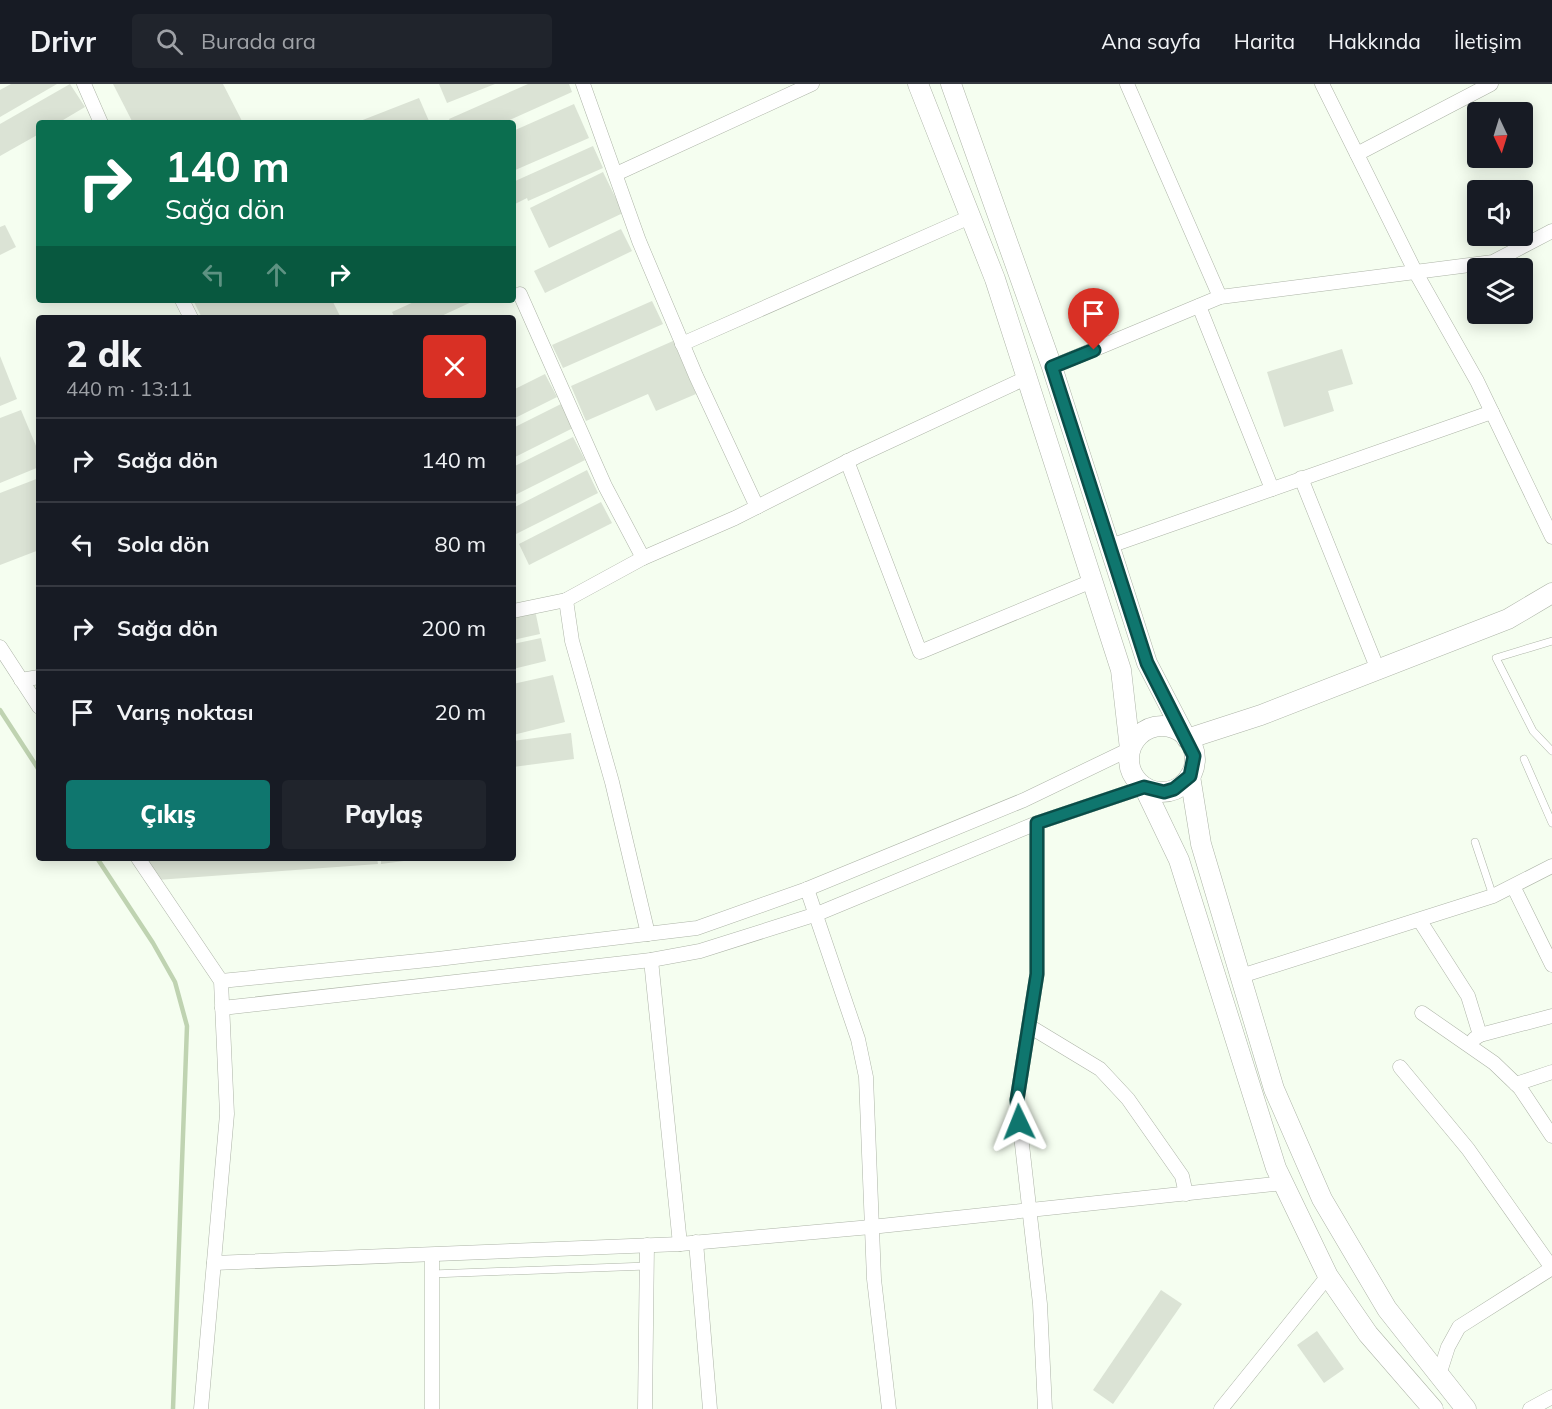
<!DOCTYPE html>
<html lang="tr">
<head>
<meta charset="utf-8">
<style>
  body { margin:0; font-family:Mulish,sans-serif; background:#20242c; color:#f1f3f6; height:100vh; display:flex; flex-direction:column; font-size:22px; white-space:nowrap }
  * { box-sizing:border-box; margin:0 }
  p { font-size:20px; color:#9ea1a6 }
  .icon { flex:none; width:33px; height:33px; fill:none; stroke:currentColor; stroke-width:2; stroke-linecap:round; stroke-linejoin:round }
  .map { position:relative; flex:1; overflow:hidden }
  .sheet { position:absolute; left:36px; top:231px; width:480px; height:546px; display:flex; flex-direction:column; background:#171b24; border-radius:6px; box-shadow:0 3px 15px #0003 }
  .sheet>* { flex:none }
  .banner { position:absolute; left:36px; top:36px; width:480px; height:183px; border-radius:6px; box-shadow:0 3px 15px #0003; background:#0b6e4f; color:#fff; overflow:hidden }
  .needle { width:39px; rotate:176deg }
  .tools { position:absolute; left:1467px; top:18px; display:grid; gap:12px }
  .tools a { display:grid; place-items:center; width:66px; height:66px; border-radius:6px; background:#171b24; box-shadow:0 3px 15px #0003; font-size:30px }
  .pin { position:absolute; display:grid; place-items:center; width:51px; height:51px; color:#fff; margin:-62px -26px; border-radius:50% 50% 50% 0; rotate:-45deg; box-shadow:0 0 6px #0007 }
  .pin .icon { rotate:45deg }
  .me { position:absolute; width:66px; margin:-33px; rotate:358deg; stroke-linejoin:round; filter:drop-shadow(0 0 4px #0008) }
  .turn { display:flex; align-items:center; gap:21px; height:126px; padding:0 30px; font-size:27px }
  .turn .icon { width:78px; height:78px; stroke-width:2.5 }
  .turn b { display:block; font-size:42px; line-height:51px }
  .lanes { display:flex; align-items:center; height:57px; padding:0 30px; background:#0003; justify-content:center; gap:30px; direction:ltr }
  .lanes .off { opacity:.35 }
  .round { display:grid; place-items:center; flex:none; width:63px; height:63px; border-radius:6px; background:#20242c }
  .overview { display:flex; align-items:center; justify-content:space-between; height:102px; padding:0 30px }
  h1 { font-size:36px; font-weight:800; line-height:45px }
  .primary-button { display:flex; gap:12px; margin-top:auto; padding:12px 30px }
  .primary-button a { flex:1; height:69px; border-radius:6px; background:#0f766e; color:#fff; font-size:24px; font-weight:800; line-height:69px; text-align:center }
  .primary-button a+a { background:#20242c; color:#f1f3f6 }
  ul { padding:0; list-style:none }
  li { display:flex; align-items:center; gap:18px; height:84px; padding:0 30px; border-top:2px solid #363941 }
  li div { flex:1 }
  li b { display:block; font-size:22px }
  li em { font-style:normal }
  header { display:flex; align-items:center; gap:36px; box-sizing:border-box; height:84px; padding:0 30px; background:#171b24; border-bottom:2px solid #363941 }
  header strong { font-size:28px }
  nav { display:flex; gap:33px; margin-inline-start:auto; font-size:21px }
  .search { width:420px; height:54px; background:#20242c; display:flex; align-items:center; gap:15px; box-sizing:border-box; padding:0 21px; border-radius:6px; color:#9ea1a6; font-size:22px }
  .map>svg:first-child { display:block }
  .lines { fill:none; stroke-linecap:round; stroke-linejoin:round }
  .stream { stroke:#bfd3b1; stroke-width:4.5 }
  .building { fill:#dbe3d5 }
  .lane-casing { stroke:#adb4a7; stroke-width:8 }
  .street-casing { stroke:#adb4a7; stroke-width:15 }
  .secondary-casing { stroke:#adb4a7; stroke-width:21 }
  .lane { stroke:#fff; stroke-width:7 }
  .street { stroke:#fff; stroke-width:14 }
  .secondary { stroke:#fff; stroke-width:20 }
  .route-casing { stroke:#0a4d48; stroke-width:15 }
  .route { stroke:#0f766e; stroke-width:10 }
</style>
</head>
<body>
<header>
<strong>Drivr</strong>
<div class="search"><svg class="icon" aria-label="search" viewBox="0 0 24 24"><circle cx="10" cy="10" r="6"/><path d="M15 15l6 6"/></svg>Burada ara</div>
<nav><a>Ana sayfa</a><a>Harita</a><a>Hakkında</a><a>İletişim</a></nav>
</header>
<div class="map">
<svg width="1552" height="1325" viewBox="0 0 1552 1325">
  <rect width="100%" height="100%" fill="#f5fef0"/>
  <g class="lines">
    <g class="stream">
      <path d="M0,626L39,686"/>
      <path d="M97,774L153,859L175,898L187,942L173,1325"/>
    </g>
  </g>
  <g class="building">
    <path d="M11,0H57L0,33V6Z"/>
    <path d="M70,0L85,23L58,39H39V50L0,72V40Z"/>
    <path d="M113,0H223L243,39H133Z"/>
    <path d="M439,0H495L447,19Z"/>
    <path d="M528,0H569L572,8L503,39H451L449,35Z"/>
    <path d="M419,14L429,37L355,39Z"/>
    <path d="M574,20L589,54L513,87V47Z"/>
    <path d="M593,62L603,84L528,117L527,114L513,121V98Z"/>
    <path d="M603,88L623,129L549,164L530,124Z"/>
    <path d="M5,141L16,163L0,171V143Z"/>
    <path d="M621,145L632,167L545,209L534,187Z"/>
    <path d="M193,216H332L341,234H202Z"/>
    <path d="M418,216H476L437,234H395L392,228Z"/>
    <path d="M652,217L663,240L563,284L552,261Z"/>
    <path d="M673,257L696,310L656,327L648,310L586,337L571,302Z"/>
    <path d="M1342,265L1353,300L1328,307L1334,327L1284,343L1267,288Z"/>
    <path d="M0,272L17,315L0,322Z"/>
    <path d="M545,290L557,313L513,335V306Z"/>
    <path d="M561,320L573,344L513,374V344Z"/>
    <path d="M21,326L39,369V383L0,399V334Z"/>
    <path d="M573,353L585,376L513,412V383Z"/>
    <path d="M587,386L598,409L514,451L513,424Z"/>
    <path d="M39,394V466L0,481V409Z"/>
    <path d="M601,418L612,439L529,481L519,460Z"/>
    <path d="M535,526L540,550L513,556V531Z"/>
    <path d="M541,554L546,577L513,585V560Z"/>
    <path d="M553,591L565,638L513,651V600Z"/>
    <path d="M571,649L574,675L513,683V657Z"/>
    <path d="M145,774H377L378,780L157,796Z"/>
    <path d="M381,774H419V775L381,780Z"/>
    <path d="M1161,1206L1182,1220L1113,1320L1093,1306Z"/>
    <path d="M1317,1247L1344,1285L1324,1299L1297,1261Z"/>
  </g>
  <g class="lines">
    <g class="lane-casing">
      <g id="lane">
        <path d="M1552,557L1496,574L1533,647L1552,667"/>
        <path d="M1524,675L1552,739"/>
        <path d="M1475,758L1493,812"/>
        <path d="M432,1190L647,1182"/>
      </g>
    </g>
    <g class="street-casing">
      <g id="street">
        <path d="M84,0L101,39"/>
        <path d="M583,0L639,157L696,292L757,423"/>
        <path d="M1127,0L1220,213"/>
        <path d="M1322,0L1416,189L1477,297L1552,453"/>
        <path d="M1357,70L1491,0"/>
        <path d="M616,90L812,0"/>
        <path d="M520,210L605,402L643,474"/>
        <path d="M182,216L191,234"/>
        <path d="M1199,222L1272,405"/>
        <path d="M682,260L970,133"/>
        <path d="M1052,283L1220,213L1493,178L1552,147"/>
        <path d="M847,377L920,568L1092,497"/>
        <path d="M1301,394L1378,586"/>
        <path d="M1110,462L1492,328"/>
        <path d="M566,516L572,557L612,698L648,850"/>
        <path d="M513,527L566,516L643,474L735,434L856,373L1026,294"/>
        <path d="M0,563L39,623"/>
        <path d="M21,596L39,593"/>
        <path d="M1037,739V890L1017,1016L1040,1220L1045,1325"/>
        <path d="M138,774L221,897L227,1030L201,1325"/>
        <path d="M1514,804L1552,881"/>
        <path d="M807,805L858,955L866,993L874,1195L889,1325"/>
        <path d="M1420,837L1468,912L1480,951"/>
        <path d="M651,876L680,1160"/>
        <path d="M1241,892L1493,812L1552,782"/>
        <path d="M221,897L438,875L697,844L807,805L1024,716L1130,665"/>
        <path d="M222,924L651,876L700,867L817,830L1037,739L1144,703"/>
        <path d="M1422,929L1494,979L1520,1004L1552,1052"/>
        <path d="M1029,942L1100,985L1128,1015L1182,1092L1186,1110"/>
        <path d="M1474,955L1480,951L1552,932"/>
        <path d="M1400,983L1468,1065L1552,1184"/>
        <path d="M1516,1000L1552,988"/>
        <path d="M696,1158L710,1325"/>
        <path d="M214,1179L680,1160L871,1143L1284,1099"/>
        <path d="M1439,1291L1448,1263L1459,1243L1552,1184"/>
        <path d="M432,1325V1171"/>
        <path d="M645,1325L647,1161"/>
        <path d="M1221,1325L1328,1192"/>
        <path d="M1530,1325L1552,1313"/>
      </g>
    </g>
    <g class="secondary-casing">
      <g id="secondary">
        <path d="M918,0L995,195L1121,586L1130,665"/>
        <path d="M951,0L1052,283L1147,579L1185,652"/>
        <circle cx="1162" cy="675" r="33"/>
        <path d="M1187,655L1261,631L1508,535L1552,509"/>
        <path d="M1190,692L1201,760L1274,1005L1322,1115L1387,1225L1466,1325"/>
        <path d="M1144,703L1179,776L1276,1084L1328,1192L1368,1250L1433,1325"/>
      </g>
    </g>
    <use href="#lane" class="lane"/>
    <use href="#street" class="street"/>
    <use href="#secondary" class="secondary"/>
  </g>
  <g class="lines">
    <g class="route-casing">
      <path id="route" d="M1019,1038L1017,1016L1037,890V739L1144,703L1164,708L1174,705L1190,692L1194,672L1147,579L1052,283L1094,266"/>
    </g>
    <use href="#route" class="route"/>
  </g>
</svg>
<div class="tools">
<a><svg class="needle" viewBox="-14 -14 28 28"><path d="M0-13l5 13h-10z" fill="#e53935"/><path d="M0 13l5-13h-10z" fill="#9ea1a6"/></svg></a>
<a><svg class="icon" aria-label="sound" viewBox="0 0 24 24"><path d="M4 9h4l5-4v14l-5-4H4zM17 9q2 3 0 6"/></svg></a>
<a><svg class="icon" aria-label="layers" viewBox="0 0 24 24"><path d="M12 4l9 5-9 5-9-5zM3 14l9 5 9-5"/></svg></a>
</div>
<div class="pin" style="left:1094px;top:266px;background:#d93025"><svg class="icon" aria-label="arrive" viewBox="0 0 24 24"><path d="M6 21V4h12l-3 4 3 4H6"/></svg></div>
<svg class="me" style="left:1019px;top:1038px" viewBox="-20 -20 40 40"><path d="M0-17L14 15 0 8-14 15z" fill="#0f766e" stroke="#fff" stroke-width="4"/></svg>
<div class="banner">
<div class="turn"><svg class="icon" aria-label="right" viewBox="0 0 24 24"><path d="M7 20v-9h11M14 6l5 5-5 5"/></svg><div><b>140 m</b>Sağa dön</div></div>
<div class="lanes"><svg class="icon off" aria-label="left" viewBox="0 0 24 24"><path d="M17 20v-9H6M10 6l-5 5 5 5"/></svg><svg class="icon off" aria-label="ahead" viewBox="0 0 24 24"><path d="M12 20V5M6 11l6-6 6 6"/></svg><svg class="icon" aria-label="right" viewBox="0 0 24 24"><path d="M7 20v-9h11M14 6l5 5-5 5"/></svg></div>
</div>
<section class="sheet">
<div class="overview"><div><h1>2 dk</h1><p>440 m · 13:11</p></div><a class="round" style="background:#d93025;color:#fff"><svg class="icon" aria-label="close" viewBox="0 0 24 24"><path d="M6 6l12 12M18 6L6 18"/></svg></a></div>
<ul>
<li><svg class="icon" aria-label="right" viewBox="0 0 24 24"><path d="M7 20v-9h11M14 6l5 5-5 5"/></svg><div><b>Sağa dön</b></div><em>140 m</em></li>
<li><svg class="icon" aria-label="left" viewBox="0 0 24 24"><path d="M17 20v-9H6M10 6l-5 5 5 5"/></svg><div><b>Sola dön</b></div><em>80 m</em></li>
<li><svg class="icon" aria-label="right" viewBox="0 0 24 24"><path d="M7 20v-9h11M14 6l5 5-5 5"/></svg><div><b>Sağa dön</b></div><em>200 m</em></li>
<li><svg class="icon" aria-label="arrive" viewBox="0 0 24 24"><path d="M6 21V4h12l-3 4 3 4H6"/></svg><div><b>Varış noktası</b></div><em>20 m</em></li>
</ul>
<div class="primary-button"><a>Çıkış</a><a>Paylaş</a></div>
</section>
</div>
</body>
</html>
